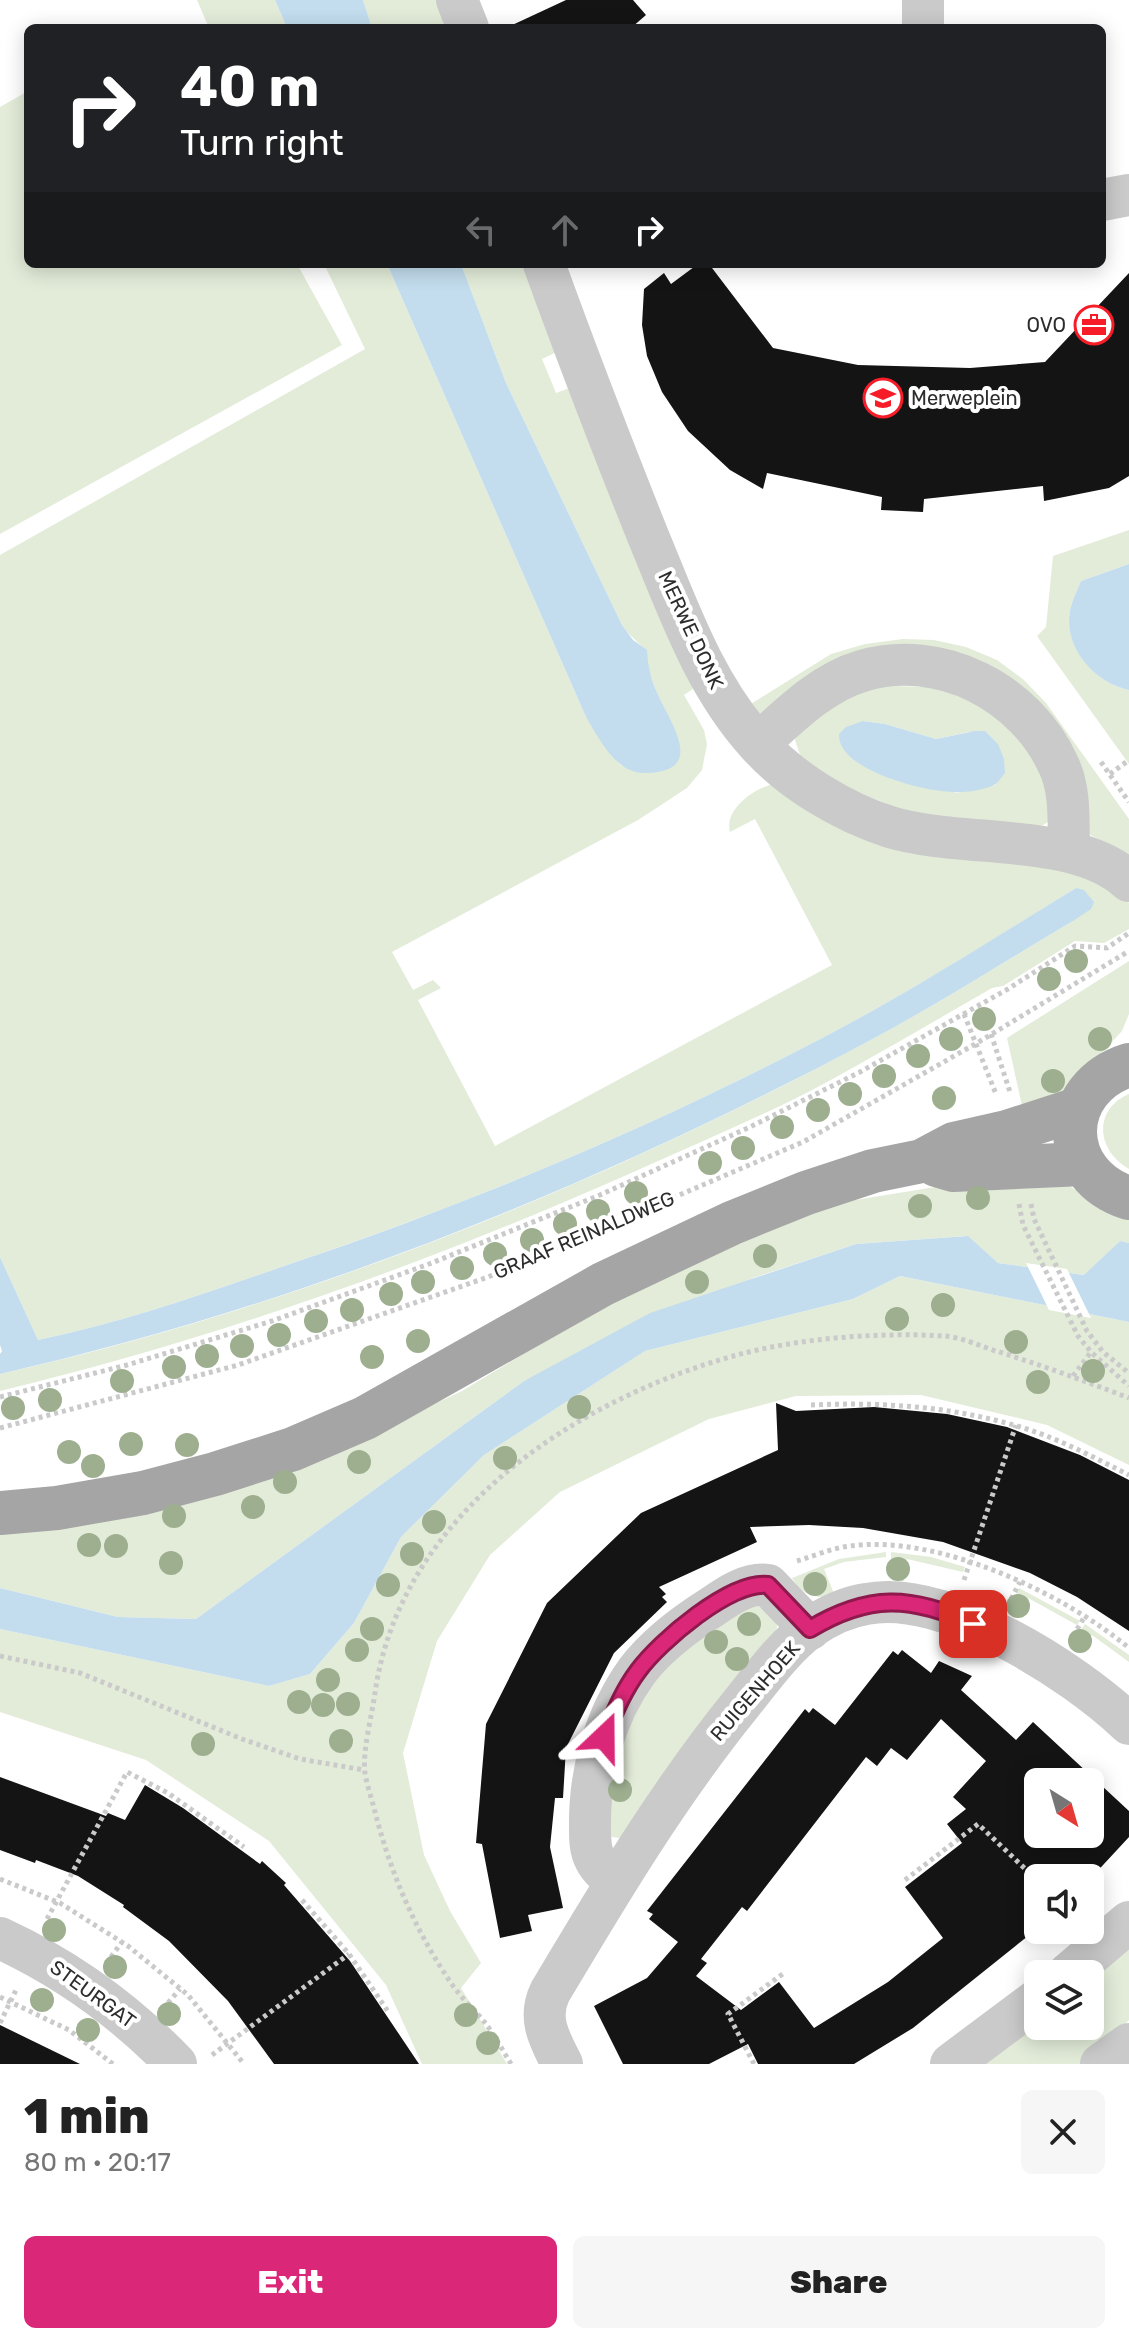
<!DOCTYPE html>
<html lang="en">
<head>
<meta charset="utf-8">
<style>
  body { margin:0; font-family:Rubik,sans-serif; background:#f6f6f6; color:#222; height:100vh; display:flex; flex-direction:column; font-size:30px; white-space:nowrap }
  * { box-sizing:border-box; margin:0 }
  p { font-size:26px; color:#767676 }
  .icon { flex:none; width:44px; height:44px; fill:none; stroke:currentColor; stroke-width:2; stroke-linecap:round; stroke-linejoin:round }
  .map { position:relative; height:2064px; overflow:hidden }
  .side { display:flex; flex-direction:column; background:#fff; flex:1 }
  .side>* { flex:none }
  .guide { position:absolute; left:24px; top:24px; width:1082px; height:244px; border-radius:12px; box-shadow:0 4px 20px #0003; background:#202124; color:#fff; overflow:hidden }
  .needle { width:52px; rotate:143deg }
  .fabs { position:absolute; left:1024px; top:1768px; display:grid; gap:16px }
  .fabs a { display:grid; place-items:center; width:80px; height:80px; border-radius:12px; background:#fff; box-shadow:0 4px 20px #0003; font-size:40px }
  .pin { position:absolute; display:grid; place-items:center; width:68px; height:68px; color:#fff; margin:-34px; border-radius:16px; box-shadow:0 4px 12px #0006 }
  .me { position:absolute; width:88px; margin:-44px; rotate:23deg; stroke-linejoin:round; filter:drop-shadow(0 0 6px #0008) }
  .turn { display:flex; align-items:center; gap:28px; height:168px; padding:0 24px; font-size:36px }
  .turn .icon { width:104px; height:104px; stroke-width:2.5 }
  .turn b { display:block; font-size:56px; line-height:68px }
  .lanes { display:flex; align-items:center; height:76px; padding:0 24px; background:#0003; justify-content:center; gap:40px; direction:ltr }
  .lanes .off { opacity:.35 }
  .round { display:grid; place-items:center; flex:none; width:84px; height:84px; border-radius:12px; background:#f6f6f6 }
  .summary { display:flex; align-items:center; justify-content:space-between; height:136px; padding:0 24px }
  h1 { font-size:48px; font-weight:800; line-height:60px }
  .primary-button { display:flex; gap:16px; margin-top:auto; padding:16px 24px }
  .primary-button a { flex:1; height:92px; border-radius:12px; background:#db2777; color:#fff; font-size:32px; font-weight:800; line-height:92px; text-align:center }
  .primary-button a+a { background:#f6f6f6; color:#222 }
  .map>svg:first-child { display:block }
  .green { fill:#e3ecd9; fill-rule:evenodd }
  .water { fill:#c3ddee }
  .pier { fill:#fff }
  .building { fill:#141414; fill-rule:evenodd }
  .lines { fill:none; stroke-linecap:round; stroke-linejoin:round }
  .path { stroke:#cacaca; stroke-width:5; stroke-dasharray:4 4; stroke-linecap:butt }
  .minor { stroke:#cacaca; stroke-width:42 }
  .major { stroke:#a5a5a5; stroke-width:44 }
  .tree { fill:#9eaf90 }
  .route-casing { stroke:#8e194d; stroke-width:20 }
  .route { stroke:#db2777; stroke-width:14 }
  .labels { text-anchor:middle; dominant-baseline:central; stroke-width:8; stroke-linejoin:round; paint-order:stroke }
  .poi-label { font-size:20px; fill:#2d2d2d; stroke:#fff; text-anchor:end }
  .street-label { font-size:20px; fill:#2d2d2d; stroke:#fff }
</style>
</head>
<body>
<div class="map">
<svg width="1129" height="2064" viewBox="0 0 1129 2064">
  <rect width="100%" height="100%" fill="#fff"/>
  <g class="green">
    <path d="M197,0H275L287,28H209Z"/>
    <path d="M363,0H438L448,28H372Z"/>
    <path d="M28,91V264H297L342,345L0,534V107Z"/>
    <path d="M324,264H387L586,717L621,766L658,696L645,661L647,655C642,643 629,637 622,625L506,383L461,264H526L559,351L542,359L556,393L572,387L696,687L684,695L704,730L707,744L702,770L687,788L638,820L392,952L413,990L433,980L441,988L418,1000L495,1146L832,965L755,819L730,832C724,810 753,789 773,784L1068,867L1117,890L1129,903V929L1104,943L1075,941L1003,986L992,988C938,1019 884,1051 829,1081C768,1114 702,1141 638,1170C431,1262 220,1338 0,1391V1374C302,1306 596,1187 869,1041C938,1004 1005,961 1073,921L1076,888C994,939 912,991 826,1036C654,1126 476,1201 293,1263C209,1292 125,1322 38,1340L0,1257V555L365,349Z"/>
    <path d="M1129,530V564L1081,581C1077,591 1072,600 1070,611C1063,647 1096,683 1129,690V764L1037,636L1046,627L1053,556Z"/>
    <path d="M903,639L934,640L966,647L997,660L1024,680L1046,703L1129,819V857L1087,833L1052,737L876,648L833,660L799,682L766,716L756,712L749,705L831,654L865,644Z"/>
    <path d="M851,685L973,688L1048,766V822L1040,827L914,815L841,785L801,758L795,740L797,731ZM863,721L885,724L936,739L969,732L995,785L956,793Z"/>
    <path d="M1129,961V1014L1122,1031L1060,1098L1024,1115L1007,1038Z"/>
    <path d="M1129,1094V1169C1097,1151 1092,1110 1129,1094Z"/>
    <path d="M991,1178L1067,1184L1109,1214L1129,1215V1243L1120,1241L1085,1275L998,1263L967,1236L856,1244L753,1278L524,1381L196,1619L118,1617L0,1588V1530L353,1442L462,1391L653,1276L812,1207Z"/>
    <path d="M900,1276L1129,1322V1465L1047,1425L921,1395L796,1396L709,1419L560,1492L490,1555L437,1641L403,1753L424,1855L450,1911L481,1963L461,1988L507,2064H422L386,1985L269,1841L146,1760L0,1712V1629L269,1686L310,1674L354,1623L401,1537L484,1455L645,1351L853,1299Z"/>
    <path d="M886,1552V1557L844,1562L824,1569L835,1596C816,1599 803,1596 792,1578L839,1559Z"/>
    <path d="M891,1552L931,1557L965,1567L963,1572L907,1559L904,1581L892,1580Z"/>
    <path d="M1019,1588L1080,1621L1077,1625L1028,1598L1017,1618L1008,1614Z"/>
    <path d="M746,1600L776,1613L777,1628L769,1643L620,1838L605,1836L612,1752L660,1664Z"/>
    <path d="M1085,1624L1129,1655V1662L1092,1635L1079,1653L1070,1648Z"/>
    <path d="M1129,1942V2020L1105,2045L1081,2064H974L1038,2014V2026H1090V1974Z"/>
  </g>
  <g class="water">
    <path d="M275,0H363L372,28H287Z"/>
    <path d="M387,264H461L506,383L622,625L633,640L647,650C648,668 651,680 659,697C672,725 706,772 646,773C616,774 600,740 586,717Z"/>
    <path d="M1129,564V690C1095,683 1063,647 1070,611C1072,600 1077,591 1081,581Z"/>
    <path d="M863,721L885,724L936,739L975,731H985L998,744L1004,759L1005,773C1001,778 998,783 992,786C981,790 965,793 954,792C925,792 837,770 839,734L846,727Z"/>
    <path d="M1076,888L1084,890L1094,902L1091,909L1073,921C1005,961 938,1004 869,1041C595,1187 303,1305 0,1374V1354L2,1351L0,1345V1257L38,1340C125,1322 209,1292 293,1263C476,1201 655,1126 826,1036C912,991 994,938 1076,888Z"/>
    <path d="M968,1236L998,1263L1084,1275L1120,1241L1129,1243V1322L900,1276L853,1299L645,1351L484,1455L401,1537L354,1623L310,1674L269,1686L0,1629V1588L118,1617L196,1619L524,1381L650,1313L856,1244Z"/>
  </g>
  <path class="pier" d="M1026,1263L1067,1269L1091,1318L1049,1310Z"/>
  <g class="building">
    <path d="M566,0H633L646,15L631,28H506Z"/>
    <path d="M698,264H709L773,348L858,365L970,368L1045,362L1129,273V476L1109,488L1044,501L1043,486L924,499L923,512L881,510L882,497L767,473L763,489L730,470L688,431L662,392L647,356L642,325L644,289L664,273L671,284Z"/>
    <path d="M776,1403L796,1411L874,1407L947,1414L1007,1427L1080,1455L1129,1480V1631L1077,1597L1030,1573L943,1542L863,1528L809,1525L750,1527L757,1542L659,1587L666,1594L662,1597L667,1602L614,1653L566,1748L563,1798H555L550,1847L563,1908L528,1915L532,1931L500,1938L482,1844L476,1843L486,1724L547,1603L641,1513L778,1450Z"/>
    <path d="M902,1650L931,1673L939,1661L972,1676L961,1690L1016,1740L1033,1722L1129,1811V1837L1091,1878H1038V1928L913,2028L854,2064H758L748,2044L709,2064H623L594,2006L647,1978L678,1942L649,1919L653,1914L647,1911L805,1709L809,1713L813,1708L835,1725L893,1651L898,1655ZM941,1719L986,1761L953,1797L966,1809L947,1824L962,1843L905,1887L943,1938L888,1982L814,2028L779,1982L741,2010L696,1976L707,1963L701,1959L742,1907L747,1911L866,1757L877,1766L891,1748L907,1760ZM1038,1782H1090V1834H1038Z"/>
    <path d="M0,1777L106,1816L108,1813L125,1820L145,1785L183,1808L260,1864L262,1861L286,1883L284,1885L350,1961L419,2064H274L228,2001L169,1941L123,1907L124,1905L78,1876L36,1860L35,1863L0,1850Z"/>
    <path d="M0,2025L80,2064H0Z"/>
  </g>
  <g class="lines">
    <g class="path">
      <path d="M1101,762L1129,802"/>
      <path d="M1110,774L1129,760"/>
      <path d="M964,1014L996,1094"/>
      <path d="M991,1034L1010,1092"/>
      <path d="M1019,1204L1023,1225L1078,1336L1091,1352L1129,1386"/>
      <path d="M1031,1204L1034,1219L1087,1331L1103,1352L1129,1373"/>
      <path d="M1073,1376L1091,1352"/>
      <path d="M0,1397L127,1365L272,1321L429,1264L600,1195L750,1127L860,1072L1008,989L1075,946L1107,948L1129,933"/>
      <path d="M811,1405C881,1402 949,1406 1017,1426C1056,1437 1093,1457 1129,1475"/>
      <path d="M0,1428L238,1365L488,1277L803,1142L977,1043L1129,951"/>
      <path d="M797,1561C814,1556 832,1548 850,1546C938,1534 1063,1593 1129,1648"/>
      <path d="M964,1580L1016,1425"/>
      <path d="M1011,1599L1020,1582"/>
      <path d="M1073,1636L1085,1616"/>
      <path d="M0,1656L80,1673L242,1739L300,1759L364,1770"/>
      <path d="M0,1879L60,1903L128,1946L188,1995L244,2064"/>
      <path d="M905,1880L978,1824L1038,1881"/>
      <path d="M302,1900L349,1954L389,2013"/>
      <path d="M47,1919L127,1772L168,1793L244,1847"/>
      <path d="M111,1957L122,1942"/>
      <path d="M0,1997L69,2030L113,2064"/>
      <path d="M168,2003L180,1989"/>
      <path d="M0,2023L17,1988"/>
      <path d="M212,2055L349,1954"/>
      <path d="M511,2064C503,2051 495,2036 486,2024C475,2010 461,1998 451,1983C415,1930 391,1874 375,1812C372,1799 367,1786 365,1773C362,1752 372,1715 375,1693C400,1515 575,1399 737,1355C800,1338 879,1332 944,1336C961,1337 980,1346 996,1351C1041,1365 1085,1381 1129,1398"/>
      <path d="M754,2064L728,2014L784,1973"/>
    </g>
    <g class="minor">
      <path d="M457,0L468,28"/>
      <path d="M923,28V0"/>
      <path d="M1102,200L1129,195"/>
      <path d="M544,264C577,355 612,446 648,536C678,608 704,685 758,744C791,781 843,812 890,827C962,849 1075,831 1129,881"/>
      <path d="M758,744C788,717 821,683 862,671C940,648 1026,692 1059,766C1071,792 1068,822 1069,850"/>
      <path d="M615,1881C608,1875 599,1868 595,1859C590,1850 590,1838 590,1829C589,1773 604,1717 637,1671C656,1646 685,1624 712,1607C728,1596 748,1582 768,1585L810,1629"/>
      <path d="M0,1938C67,1969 125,2011 176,2064"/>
      <path d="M1068,1974L1129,1922"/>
      <path d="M562,2064C550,2040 537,2019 550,1992C609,1893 668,1794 741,1704C762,1678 783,1648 810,1628C826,1617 847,1607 866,1604C944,1588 1074,1671 1129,1724"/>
      <path d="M951,2064L1038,1999"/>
      <path d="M1101,2064L1129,2044"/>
    </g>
    <g class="major">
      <path d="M1129,1065C1057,1088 1057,1175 1129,1198"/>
      <path d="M936,1165L953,1170L1083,1164"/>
      <path d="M0,1513L57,1508L143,1493L215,1474L293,1449L365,1418L603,1284L732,1223L806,1193L873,1171L922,1161L954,1144L1007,1132L1078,1109"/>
    </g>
  </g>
  <g class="tree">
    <circle cx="1076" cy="961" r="12"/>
    <circle cx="1049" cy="979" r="12"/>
    <circle cx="984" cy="1019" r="12"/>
    <circle cx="951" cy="1039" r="12"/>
    <circle cx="1100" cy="1039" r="12"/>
    <circle cx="918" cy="1056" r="12"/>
    <circle cx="884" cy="1076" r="12"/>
    <circle cx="1053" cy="1081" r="12"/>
    <circle cx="850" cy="1094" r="12"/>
    <circle cx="944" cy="1098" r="12"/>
    <circle cx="818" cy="1110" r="12"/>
    <circle cx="782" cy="1127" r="12"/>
    <circle cx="743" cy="1148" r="12"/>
    <circle cx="710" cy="1163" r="12"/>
    <circle cx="636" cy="1193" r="12"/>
    <circle cx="978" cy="1198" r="12"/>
    <circle cx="920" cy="1206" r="12"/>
    <circle cx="598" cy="1211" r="12"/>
    <circle cx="565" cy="1224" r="12"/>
    <circle cx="532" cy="1240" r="12"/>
    <circle cx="495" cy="1254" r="12"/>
    <circle cx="765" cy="1256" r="12"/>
    <circle cx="462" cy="1268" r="12"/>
    <circle cx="423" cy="1282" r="12"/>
    <circle cx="697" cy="1282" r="12"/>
    <circle cx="391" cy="1294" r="12"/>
    <circle cx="943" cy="1305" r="12"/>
    <circle cx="352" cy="1310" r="12"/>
    <circle cx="897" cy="1319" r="12"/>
    <circle cx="316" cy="1321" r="12"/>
    <circle cx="279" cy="1335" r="12"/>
    <circle cx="418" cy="1341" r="12"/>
    <circle cx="1016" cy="1342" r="12"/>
    <circle cx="242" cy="1346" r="12"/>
    <circle cx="207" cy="1356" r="12"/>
    <circle cx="372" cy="1357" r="12"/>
    <circle cx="174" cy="1367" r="12"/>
    <circle cx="1093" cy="1371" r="12"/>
    <circle cx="122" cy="1381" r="12"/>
    <circle cx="1038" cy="1382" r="12"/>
    <circle cx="50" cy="1400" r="12"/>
    <circle cx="579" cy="1407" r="12"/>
    <circle cx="13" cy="1408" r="12"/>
    <circle cx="131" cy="1444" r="12"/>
    <circle cx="187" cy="1445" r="12"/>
    <circle cx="69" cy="1452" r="12"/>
    <circle cx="505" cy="1458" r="12"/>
    <circle cx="359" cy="1462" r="12"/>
    <circle cx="93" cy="1466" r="12"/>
    <circle cx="285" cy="1482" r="12"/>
    <circle cx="253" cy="1507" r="12"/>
    <circle cx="174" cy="1516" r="12"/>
    <circle cx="434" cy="1522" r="12"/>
    <circle cx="89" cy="1545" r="12"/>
    <circle cx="116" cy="1546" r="12"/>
    <circle cx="412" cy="1554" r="12"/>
    <circle cx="171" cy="1563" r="12"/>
    <circle cx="898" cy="1569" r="12"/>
    <circle cx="815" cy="1584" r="12"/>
    <circle cx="388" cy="1585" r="12"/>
    <circle cx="1018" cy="1606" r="12"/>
    <circle cx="749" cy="1624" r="12"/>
    <circle cx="372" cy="1629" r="12"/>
    <circle cx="1080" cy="1641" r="12"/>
    <circle cx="716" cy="1642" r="12"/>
    <circle cx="357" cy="1650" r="12"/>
    <circle cx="737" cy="1659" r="12"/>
    <circle cx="328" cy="1680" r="12"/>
    <circle cx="299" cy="1702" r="12"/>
    <circle cx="348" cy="1704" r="12"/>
    <circle cx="323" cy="1705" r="12"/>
    <circle cx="341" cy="1741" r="12"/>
    <circle cx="203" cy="1744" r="12"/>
    <circle cx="620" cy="1790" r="12"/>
    <circle cx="54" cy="1930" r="12"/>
    <circle cx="115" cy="1967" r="12"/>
    <circle cx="42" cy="2000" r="12"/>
    <circle cx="169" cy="2014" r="12"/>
    <circle cx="466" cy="2015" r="12"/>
    <circle cx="88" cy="2030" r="12"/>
    <circle cx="488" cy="2043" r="12"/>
  </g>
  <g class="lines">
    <g class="route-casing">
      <path id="route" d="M604,1737C614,1714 623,1691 638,1671C659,1642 731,1580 768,1585L810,1629C868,1594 911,1595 973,1624"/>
    </g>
    <use href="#route" class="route"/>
  </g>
  <defs>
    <g id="office-ring" transform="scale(2)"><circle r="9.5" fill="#fff" stroke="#f61d29" stroke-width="1.5"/><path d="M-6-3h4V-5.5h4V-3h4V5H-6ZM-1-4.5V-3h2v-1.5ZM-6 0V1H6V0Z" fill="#f61d29"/></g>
    <g id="school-ring" transform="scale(2)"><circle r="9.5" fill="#fff" stroke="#f61d29" stroke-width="1.5"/><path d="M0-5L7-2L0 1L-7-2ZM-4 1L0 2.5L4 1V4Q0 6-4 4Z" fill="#f61d29"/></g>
  </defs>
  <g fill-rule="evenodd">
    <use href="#office-ring" x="1094" y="325"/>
    <use href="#school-ring" x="883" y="398"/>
  </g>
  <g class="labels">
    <g class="poi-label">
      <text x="1066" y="325">OVO</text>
      <text x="911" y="398" text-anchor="start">Merweplein</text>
    </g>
    <g class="street-label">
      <text transform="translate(691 630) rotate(65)">MERWE DONK</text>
      <text transform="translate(584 1235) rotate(-23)">GRAAF REINALDWEG</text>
      <text transform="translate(755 1691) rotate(-49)">RUIGENHOEK</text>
      <text transform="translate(93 1994) rotate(36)">STEURGAT</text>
    </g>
  </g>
</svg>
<div class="fabs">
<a><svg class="needle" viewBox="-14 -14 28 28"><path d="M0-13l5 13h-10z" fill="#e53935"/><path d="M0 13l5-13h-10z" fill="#767676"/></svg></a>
<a><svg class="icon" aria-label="sound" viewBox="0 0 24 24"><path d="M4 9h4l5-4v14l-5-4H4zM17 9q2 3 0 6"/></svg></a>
<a><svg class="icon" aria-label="layers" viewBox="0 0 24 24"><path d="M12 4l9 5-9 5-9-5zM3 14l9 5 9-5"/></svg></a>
</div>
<div class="pin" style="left:973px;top:1624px;background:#d93025"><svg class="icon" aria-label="arrive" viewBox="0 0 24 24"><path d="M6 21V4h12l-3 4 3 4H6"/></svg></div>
<svg class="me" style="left:604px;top:1737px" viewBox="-20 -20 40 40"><path d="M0-17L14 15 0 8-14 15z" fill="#db2777" stroke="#fff" stroke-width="4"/></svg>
<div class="guide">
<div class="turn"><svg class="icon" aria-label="right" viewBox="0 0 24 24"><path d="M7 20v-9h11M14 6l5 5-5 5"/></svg><div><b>40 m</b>Turn right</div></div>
<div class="lanes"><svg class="icon off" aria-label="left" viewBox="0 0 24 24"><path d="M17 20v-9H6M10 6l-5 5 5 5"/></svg><svg class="icon off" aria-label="ahead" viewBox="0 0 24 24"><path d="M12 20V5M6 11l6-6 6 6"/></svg><svg class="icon" aria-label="right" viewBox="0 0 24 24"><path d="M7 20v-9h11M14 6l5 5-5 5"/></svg></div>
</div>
</div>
<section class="side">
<div class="summary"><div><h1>1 min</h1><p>80 m · 20:17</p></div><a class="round"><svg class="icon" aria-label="close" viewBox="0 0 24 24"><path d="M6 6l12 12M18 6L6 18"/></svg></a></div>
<div class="primary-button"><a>Exit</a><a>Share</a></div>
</section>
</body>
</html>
